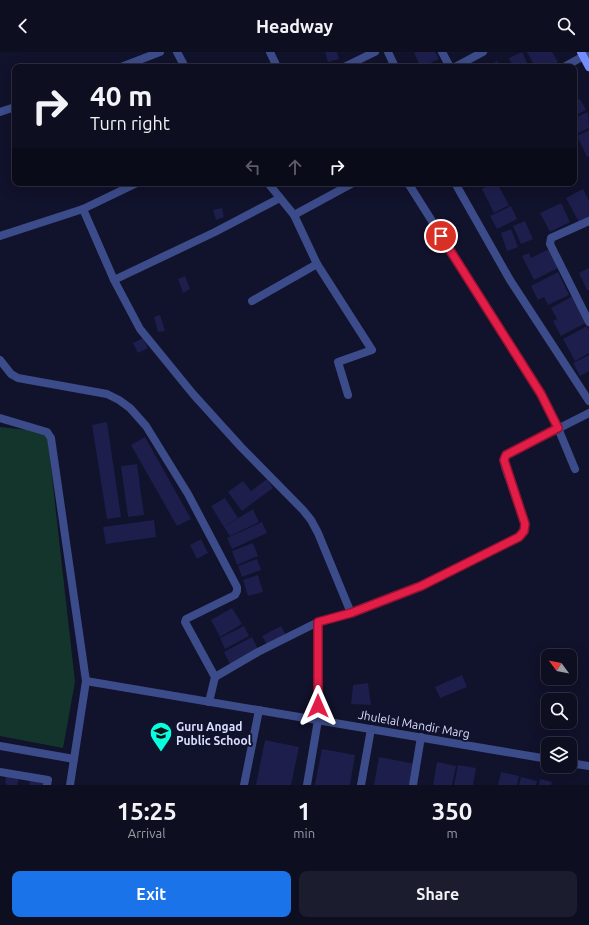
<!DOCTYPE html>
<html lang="en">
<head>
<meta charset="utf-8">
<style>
  body { margin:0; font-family:Ubuntu,sans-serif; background:#1b1c2d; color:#f1f3f6; height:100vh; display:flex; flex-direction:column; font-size:15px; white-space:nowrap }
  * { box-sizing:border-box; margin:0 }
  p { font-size:13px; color:#9a9ca5 }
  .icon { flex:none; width:22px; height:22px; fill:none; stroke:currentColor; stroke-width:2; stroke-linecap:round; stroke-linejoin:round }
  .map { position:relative; height:733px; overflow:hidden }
  .sheet { display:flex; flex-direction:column; background:#0d0e20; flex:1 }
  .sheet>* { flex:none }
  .guide { position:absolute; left:12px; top:12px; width:565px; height:122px; border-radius:8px; box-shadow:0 4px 16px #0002,0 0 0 1px #2d2e3e; background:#0d0e20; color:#f1f3f6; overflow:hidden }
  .needle { width:26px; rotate:302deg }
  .controls { position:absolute; left:541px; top:597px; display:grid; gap:8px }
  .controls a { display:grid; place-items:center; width:36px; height:36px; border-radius:8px; background:#0d0e20; box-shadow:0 4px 16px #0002,0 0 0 1px #2d2e3e; font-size:20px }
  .pin { position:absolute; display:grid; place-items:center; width:34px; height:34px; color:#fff; margin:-17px; border:2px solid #fff; border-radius:50%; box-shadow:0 1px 4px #0007 }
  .me { position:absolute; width:44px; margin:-22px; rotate:0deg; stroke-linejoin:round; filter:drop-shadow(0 0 3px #0008) }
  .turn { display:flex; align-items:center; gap:14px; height:84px; padding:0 12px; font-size:18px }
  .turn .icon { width:52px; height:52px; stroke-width:2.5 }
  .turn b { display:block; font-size:28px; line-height:34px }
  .lanes { display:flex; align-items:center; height:38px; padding:0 12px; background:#0003; justify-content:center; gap:20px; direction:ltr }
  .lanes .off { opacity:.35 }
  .eta { display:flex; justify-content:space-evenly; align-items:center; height:68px; text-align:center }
  .eta b { font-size:24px; font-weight:700; line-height:28px }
  .cta { display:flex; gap:8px; margin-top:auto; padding:8px 12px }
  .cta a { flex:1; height:46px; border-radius:8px; background:#1a73e8; color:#fff; font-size:16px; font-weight:700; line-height:46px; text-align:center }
  .cta a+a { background:#1b1c2d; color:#f1f3f6 }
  header { display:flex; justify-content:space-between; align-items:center; height:52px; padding:0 12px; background:#0d0e20; font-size:18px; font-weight:700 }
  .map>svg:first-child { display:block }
  .green { fill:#14352c }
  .building { fill:#1d1e4c }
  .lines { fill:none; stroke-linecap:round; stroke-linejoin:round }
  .minor { stroke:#3c4b8a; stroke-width:8 }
  .secondary { stroke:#728eff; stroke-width:8 }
  .route-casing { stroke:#92132f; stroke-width:10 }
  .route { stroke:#e11d48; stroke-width:7 }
  .labels { text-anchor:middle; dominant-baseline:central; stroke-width:4; stroke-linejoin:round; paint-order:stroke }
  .street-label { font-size:12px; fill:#dbdfff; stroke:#11122b }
  .poi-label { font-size:12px; font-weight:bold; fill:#dbdfff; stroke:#11122b; text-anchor:start }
</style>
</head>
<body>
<header><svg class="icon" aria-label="back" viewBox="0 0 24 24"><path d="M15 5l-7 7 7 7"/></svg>Headway<svg class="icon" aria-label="search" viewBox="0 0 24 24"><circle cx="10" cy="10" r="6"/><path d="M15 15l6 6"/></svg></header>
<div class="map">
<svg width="589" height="733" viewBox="0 0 589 733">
  <rect width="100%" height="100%" fill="#11122b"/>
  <path class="green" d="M0,375L47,380L75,630L63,696L0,684Z"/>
  <g class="building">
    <path d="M325,0H337L339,7L328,10Z"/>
    <path d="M416,0H435L439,7L421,15L414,1Z"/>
    <path d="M522,0L529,15H513L509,6Z"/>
    <path d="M527,0H552L558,10L549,15H535Z"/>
    <path d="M497,9L500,15H485Z"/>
    <path d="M580,47L586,58L574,64V50Z"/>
    <path d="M588,60L589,76L576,82L574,78V66Z"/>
    <path d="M589,78V104L587,105L582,94L577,84Z"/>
    <path d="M493,131H497L509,153L494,161L482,137Z"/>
    <path d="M583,137L589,149V165L579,170L566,146Z"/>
    <path d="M561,151L570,170L550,180L540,161Z"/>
    <path d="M511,154L517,167L497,177L490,164Z"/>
    <path d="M222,156L224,165L216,168L213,158Z"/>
    <path d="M525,169L533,187L521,192L513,174Z"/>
    <path d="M511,177L518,195L507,199L501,181Z"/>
    <path d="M549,197L558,216L534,228L522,204L529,201L531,206Z"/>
    <path d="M589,216V238H587L579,221Z"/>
    <path d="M558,220L569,243L548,253L544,245L538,248L531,234Z"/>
    <path d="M185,224L190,237L183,241L178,227Z"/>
    <path d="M573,244L587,270L561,284L553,269L557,267L551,256Z"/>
    <path d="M160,263L165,279L158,280L154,265Z"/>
    <path d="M587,274L589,279V301L575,309L563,287Z"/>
    <path d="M143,286L148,296L138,301L133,291Z"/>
    <path d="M589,303V319L580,324L573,311Z"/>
    <path d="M107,370L121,465L107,467L92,373Z"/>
    <path d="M145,385L191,467L177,474L131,393Z"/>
    <path d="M137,412L144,463L128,465L121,414Z"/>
    <path d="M267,427L273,436L242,459L228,440L243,429L251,439Z"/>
    <path d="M225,446L238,466L224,475L211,454Z"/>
    <path d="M253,457L259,470L230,484L224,475Z"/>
    <path d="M154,468L156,485L106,492L103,475Z"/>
    <path d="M262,470L267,481L232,497L227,486Z"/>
    <path d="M201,487L208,501L197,507L190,493Z"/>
    <path d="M253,491L258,504L237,513L232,499Z"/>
    <path d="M257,507L261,518L242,525L238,514Z"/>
    <path d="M258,523L263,540L248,544L243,528Z"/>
    <path d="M232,556L242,572L220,585L211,568Z"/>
    <path d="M244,574L249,584L225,597L220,586Z"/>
    <path d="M281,574L286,583L267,593L262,584Z"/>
    <path d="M252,585L259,599L231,614L224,600Z"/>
    <path d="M462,623L467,635L440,646L435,635Z"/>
    <path d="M368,631L371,653L351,652L353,633Z"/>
    <path d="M265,688L299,695L291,733H256Z"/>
    <path d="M322,697L355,703L350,733H315Z"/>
    <path d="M379,705L416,712L412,733H374Z"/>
    <path d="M437,710L456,714L452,733H433Z"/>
    <path d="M458,713L476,716L473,733H454Z"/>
    <path d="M501,720L519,724L517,733H498Z"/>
    <path d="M6,724L19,726L17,733H7V732L5,731Z"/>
    <path d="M521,725L537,729L536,733H519Z"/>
    <path d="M540,727L552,730L551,733H539Z"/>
    <path d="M30,728L44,730L43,733H29Z"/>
  </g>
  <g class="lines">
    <g class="minor">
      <path d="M177,0L185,15"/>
      <path d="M270,0L277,15"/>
      <path d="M388,0L395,15"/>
      <path d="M442,0L450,15"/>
      <path d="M121,15L160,0"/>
      <path d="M344,15L375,0"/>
      <path d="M455,15L483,0"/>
      <path d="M564,15L589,1"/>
      <path d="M0,60L15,55"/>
      <path d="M268,131L294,163L317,212L372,298L338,310L348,343"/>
      <path d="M408,131L541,342L558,376L575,417"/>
      <path d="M455,131L510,228L589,349"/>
      <path d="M83,157L114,228L140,277L193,342L241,395L303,458L311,468L318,481L351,561"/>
      <path d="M294,163L353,131"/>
      <path d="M589,169L551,186L550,192L589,270"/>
      <path d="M0,184L83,157L137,131"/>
      <path d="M114,228L215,180L280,146"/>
      <path d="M252,249L317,212"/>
      <path d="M0,308L11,322L18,326L107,342L119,348L130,356L146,374L188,442L237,535V539L235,543L186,567L185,570L215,625L209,650"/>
      <path d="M0,366L47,380L51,386L86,629L70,733"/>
      <path d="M215,625L258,600L318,570L351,561L421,534L519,485L524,479L525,472L505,415L504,408L506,403L589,361"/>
      <path d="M86,629L548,707"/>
      <path d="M0,694L74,707"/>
      <path d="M570,711L589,714"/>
      <path d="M0,720L48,728L47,733"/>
      <path d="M244,733L259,658"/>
      <path d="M307,733L318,668V570"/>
      <path d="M361,733L371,677"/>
      <path d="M413,733L421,685"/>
    </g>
    <path class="secondary" d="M581,0L589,15"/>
  </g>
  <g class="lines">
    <g class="route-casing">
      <path id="route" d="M318,654V570L351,561L421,534L519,485L524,479L525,472L504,408L506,403L558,376L541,342L441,184"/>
    </g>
    <use href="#route" class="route"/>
  </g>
  <defs>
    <g id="school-pin" transform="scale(1.15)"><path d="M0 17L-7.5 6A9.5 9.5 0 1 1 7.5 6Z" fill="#07ffe0" stroke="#11122b"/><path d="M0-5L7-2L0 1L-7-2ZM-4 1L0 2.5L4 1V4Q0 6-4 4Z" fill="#111"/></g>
  </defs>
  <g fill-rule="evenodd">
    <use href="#school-pin" x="161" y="681"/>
  </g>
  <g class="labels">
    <g class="street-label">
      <text transform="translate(414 672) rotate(10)">Jhulelal Mandir Marg</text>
    </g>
    <g class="poi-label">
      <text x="176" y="674">Guru Angad<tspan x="176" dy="14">Public School</tspan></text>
    </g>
  </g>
</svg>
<div class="controls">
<a><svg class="needle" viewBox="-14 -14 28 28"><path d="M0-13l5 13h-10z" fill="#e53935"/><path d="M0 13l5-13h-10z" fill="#9a9ca5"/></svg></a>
<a><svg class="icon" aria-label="search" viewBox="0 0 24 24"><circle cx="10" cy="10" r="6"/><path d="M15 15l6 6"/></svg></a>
<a><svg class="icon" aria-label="layers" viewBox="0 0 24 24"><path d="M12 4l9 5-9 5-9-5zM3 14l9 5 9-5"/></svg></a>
</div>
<div class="pin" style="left:441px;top:184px;background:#d93025"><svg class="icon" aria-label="arrive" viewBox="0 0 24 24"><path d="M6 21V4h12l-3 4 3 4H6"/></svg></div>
<svg class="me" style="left:318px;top:654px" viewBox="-20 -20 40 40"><path d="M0-17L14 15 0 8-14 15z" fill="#e11d48" stroke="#fff" stroke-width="4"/></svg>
<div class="guide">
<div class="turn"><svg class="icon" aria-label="right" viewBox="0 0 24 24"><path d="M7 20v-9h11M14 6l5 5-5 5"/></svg><div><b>40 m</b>Turn right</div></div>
<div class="lanes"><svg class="icon off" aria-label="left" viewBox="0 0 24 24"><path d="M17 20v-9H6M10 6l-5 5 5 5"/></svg><svg class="icon off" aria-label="ahead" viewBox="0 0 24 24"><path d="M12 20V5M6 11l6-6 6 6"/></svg><svg class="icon" aria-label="right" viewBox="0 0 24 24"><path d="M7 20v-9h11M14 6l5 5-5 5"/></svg></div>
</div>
</div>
<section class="sheet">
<div class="eta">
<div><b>15:25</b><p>Arrival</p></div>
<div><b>1</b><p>min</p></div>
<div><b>350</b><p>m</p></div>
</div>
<div class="cta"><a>Exit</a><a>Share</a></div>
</section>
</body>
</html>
